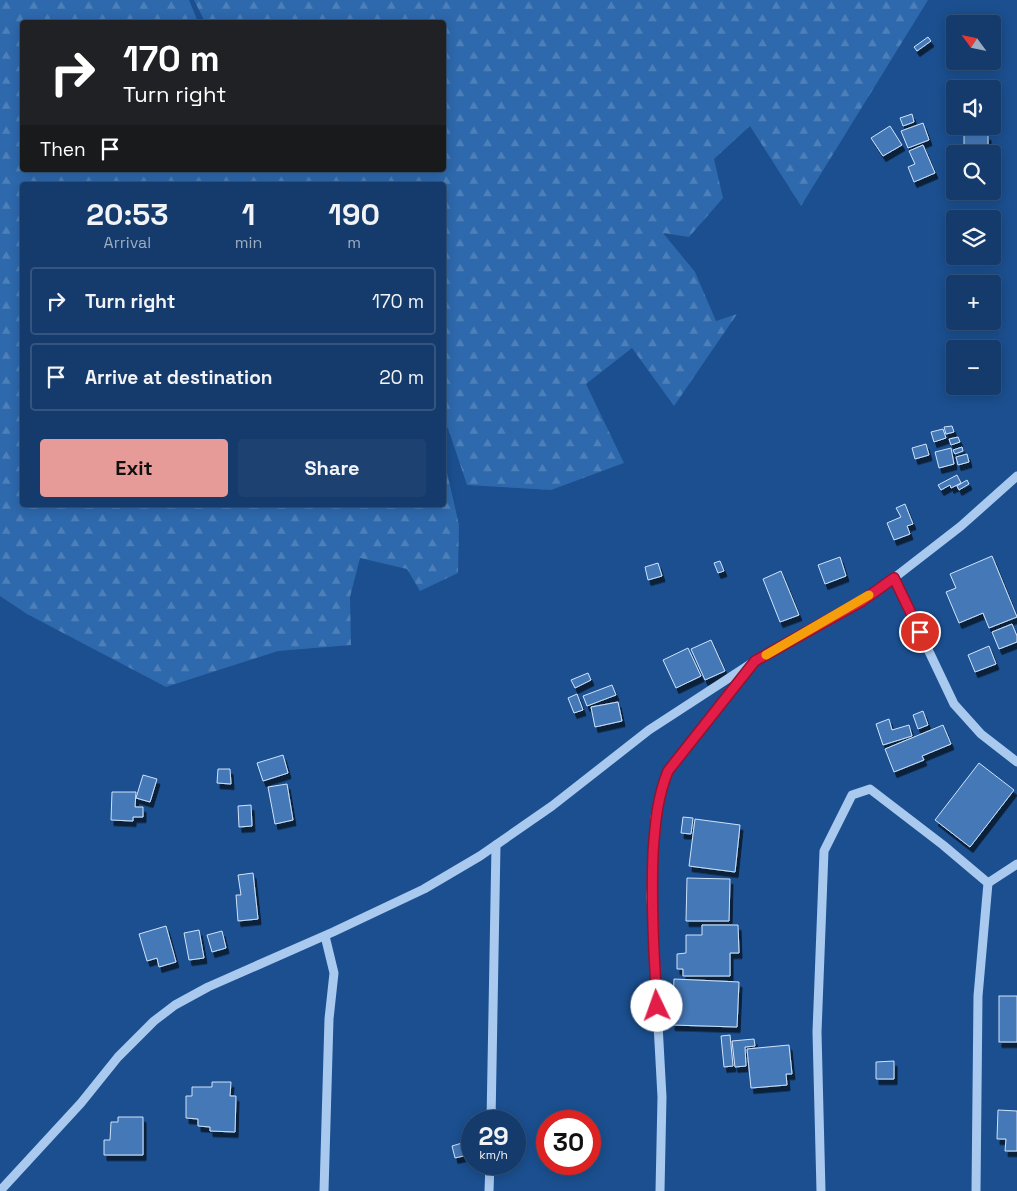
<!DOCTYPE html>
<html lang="en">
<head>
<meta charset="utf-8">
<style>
  body { margin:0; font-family:"Space Grotesk",sans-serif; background:#1d4271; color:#f1f3f6; height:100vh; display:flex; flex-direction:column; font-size:19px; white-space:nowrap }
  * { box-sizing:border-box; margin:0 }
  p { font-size:16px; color:#9dadc1 }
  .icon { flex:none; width:28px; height:28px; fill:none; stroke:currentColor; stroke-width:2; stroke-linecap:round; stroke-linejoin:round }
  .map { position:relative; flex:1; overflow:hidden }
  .panel { position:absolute; left:20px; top:182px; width:426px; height:325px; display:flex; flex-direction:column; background:#143b6b; border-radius:5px; box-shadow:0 2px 12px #0003,0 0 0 1px #33557e }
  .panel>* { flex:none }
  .guide { position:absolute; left:20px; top:20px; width:426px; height:152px; border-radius:5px; box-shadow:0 2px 12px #0003,0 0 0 1px #33557e; background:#202124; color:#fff; overflow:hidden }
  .needle { width:32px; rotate:303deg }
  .buttons { position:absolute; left:946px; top:15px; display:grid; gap:10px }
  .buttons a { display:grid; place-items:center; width:55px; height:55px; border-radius:5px; background:#143b6b; box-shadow:0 2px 12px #0003,0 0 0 1px #33557e; font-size:25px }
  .speed { position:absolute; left:461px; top:1110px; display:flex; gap:10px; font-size:25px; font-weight:700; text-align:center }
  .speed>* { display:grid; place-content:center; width:65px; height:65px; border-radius:50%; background:#143b6b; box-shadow:0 2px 12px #0003,0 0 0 1px #33557e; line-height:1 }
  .speed small { font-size:12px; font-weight:400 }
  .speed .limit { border:8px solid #d22; background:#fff; color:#111 }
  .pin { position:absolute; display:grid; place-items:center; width:42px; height:42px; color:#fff; margin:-21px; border:2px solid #fff; border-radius:50%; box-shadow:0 1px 5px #0007 }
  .me { position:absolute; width:55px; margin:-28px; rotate:357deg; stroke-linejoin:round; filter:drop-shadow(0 0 4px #0008) }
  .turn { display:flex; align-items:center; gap:18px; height:105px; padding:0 20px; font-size:22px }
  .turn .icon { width:65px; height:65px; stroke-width:2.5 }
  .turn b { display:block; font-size:35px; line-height:42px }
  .then { display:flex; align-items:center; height:48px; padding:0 20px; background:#0003; gap:10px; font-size:19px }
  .eta { display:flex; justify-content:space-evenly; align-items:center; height:85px; text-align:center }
  .eta b { font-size:30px; font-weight:800; line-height:35px }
  .button { display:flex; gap:10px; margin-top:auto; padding:10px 20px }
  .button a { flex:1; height:58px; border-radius:5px; background:#e69b98; color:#111; font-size:20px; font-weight:800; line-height:58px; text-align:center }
  .button a+a { background:#1d4271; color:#f1f3f6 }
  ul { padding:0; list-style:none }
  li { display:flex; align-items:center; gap:15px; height:68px; margin:0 10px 8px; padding:0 10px; border:2px solid #33557e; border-radius:5px }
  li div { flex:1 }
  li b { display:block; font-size:19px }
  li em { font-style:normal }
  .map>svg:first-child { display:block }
  .forest { fill:url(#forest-firs) }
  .building { fill:#4478b7; stroke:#cfe3fa; filter:url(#shadow) }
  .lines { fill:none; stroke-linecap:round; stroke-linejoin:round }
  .minor { stroke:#a9c9ee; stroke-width:9 }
  .route-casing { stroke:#92132f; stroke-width:12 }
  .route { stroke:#e11d48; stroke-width:9 }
  .slow { stroke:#f59e0b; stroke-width:9 }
</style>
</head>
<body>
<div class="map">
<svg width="1017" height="1191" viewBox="0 0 1017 1191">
  <defs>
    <pattern id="forest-firs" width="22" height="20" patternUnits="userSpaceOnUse" patternTransform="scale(1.25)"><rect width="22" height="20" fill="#2e69ad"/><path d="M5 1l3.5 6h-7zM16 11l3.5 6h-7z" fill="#4d80b9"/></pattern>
    <filter id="shadow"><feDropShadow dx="3" dy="5.5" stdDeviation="0" flood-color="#0009"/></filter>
  </defs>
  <rect width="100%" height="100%" fill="#1b4f8f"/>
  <path class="forest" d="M0,0H189L198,22H22V170H444V22H205L194,0H928L801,206L750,126L714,159L723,198L689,237L663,233L695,272L716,321L737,314L674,406L632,348L586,384L624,463L551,490L467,485L448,428L444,426V185H22V505H444V459L459,525L458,573L420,591L407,569L360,558L350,597L351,645L278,651L166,687L27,614L0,596Z"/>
  <g class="building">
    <path d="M928,37L931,41L917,51L914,47Z"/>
    <path d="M912,114L914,122L903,126L900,118Z"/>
    <path d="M923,123L929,140L908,148L901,131Z"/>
    <path d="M890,126L902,145L883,156L871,138Z"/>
    <path d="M964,134L988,135V146H964Z"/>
    <path d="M923,145L935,173L914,182L908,167L915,164L909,151Z"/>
    <path d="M952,426L954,432L946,434L944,427Z"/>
    <path d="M943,429L946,438L934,442L931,432Z"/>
    <path d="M958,437L960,442L951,445L949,439Z"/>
    <path d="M926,444L929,455L915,459L912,448Z"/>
    <path d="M962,447L963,451L955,454L953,450Z"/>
    <path d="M951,448L954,464L939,468L935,452Z"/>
    <path d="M967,454L969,462L958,465L956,457Z"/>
    <path d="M957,475L961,483L951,488L950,485L941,490L938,485Z"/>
    <path d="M967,480L969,484L959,490L957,486Z"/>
    <path d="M905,504L913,524L907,526L910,534L894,540L887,523L901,517L896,508Z"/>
    <path d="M992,556L1017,617L989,628L983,613L959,623L946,592L956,588L950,574Z"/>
    <path d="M840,557L846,576L825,584L818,565Z"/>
    <path d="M720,561L724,571L718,573L714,563Z"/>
    <path d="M658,563L662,576L648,580L645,567Z"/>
    <path d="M781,571L799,615L780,622L763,579Z"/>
    <path d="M1012,624L1017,636V642L999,649L992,632Z"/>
    <path d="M711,640L725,671L705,680L691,649Z"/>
    <path d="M989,646L996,664L975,672L968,655Z"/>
    <path d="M688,648L701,676L676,688L663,660Z"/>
    <path d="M588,673L591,680L575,688L571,680Z"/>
    <path d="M612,685L616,695L587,706L583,696Z"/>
    <path d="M577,694L583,710L574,713L568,698Z"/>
    <path d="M618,702L622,721L595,727L591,707Z"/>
    <path d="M923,711L928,725L918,729L913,715Z"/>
    <path d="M889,719L892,730L909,725L912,736L883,745L876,724Z"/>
    <path d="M943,725L951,744L922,756L924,760L894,772L885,749Z"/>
    <path d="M283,755L288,773L263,781L257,763Z"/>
    <path d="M979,763L1014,790L970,847L935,820Z"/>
    <path d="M218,769H230L231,784L217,783Z"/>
    <path d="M143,775L157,779L150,802L136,798Z"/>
    <path d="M287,784L293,820L275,824L268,787Z"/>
    <path d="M112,792H136L135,807H143V817H133V821L111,820Z"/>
    <path d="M251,805L252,826L239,827L238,806Z"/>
    <path d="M683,817L693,818L691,834L681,833Z"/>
    <path d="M695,819L740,825L735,872L689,866Z"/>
    <path d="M253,873L258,919L238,921L236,895H241L238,875Z"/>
    <path d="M687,878L730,879L729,921H686Z"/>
    <path d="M702,925H738L739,953H730V976H683V969H677V954L686,953V935H702Z"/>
    <path d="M166,926L176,962L159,967L157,958L147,961L139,934Z"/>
    <path d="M199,930L204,958L189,960L184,933Z"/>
    <path d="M222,931L226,948L212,952L207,935Z"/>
    <path d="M674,979L739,982L737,1027L672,1025Z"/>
    <rect x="999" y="996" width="18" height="46"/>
    <path d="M730,1035L733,1066L724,1067L721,1036Z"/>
    <path d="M754,1039L755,1046L745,1047L746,1066L735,1067L732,1041Z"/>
    <path d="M789,1045L792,1074H786L787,1085L751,1088L747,1049Z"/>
    <path d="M894,1061V1079H876V1062Z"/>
    <path d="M212,1082H231L230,1096H236L235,1132L210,1131V1127L198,1126V1119L186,1118V1096H192V1087H212Z"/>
    <path d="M998,1110L1017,1111V1151H1005L1006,1139H997Z"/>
    <path d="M118,1117H143V1155H104V1140H110L111,1122H118Z"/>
    <path d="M472,1140V1154L455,1158L452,1146Z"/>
  </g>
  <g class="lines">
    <g class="minor">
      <path d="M894,578L954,704L981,734L1017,762"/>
      <path d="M988,883L1017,864"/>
      <path d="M491,1121L496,845"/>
      <path d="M0,1191L81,1103L118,1057L154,1021L175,1005L208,987L333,932L424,889L480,856L552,806L649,730L755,661L861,601L894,578L961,526L1017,476"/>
      <path d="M324,1191L329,1019L334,973L325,936"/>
      <path d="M489,1191L490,1164"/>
      <path d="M660,1191L662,1097L651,897L655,817L662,786L668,771L750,667"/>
      <path d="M821,1191L817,1032L824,851L852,795L870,789L943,845L988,883L978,996L976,1191"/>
    </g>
  </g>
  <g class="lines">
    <g class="route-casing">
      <path id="route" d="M657,1006C654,955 651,905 653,853C655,825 657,798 668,771L755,661L862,601L894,578L920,632"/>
    </g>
    <use href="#route" class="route"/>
    <path class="slow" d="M766,655L869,595"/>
  </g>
</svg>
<div class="buttons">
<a><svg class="needle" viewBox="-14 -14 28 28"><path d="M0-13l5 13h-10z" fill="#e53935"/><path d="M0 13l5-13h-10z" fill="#9dadc1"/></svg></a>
<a><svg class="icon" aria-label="sound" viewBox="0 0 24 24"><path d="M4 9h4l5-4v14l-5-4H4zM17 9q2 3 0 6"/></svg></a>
<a><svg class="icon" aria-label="search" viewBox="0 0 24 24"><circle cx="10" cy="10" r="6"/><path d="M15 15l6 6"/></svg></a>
<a><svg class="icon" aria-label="layers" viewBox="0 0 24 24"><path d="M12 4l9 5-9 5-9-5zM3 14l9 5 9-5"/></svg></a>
<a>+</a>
<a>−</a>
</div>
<div class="speed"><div>29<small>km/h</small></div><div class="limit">30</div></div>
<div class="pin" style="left:920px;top:632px;background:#d93025"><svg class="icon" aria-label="arrive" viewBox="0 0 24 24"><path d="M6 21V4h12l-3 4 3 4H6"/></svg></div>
<svg class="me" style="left:657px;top:1006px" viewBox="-20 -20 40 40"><circle r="19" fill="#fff"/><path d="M0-13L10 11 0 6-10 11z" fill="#e11d48"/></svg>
<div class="guide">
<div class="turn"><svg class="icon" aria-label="right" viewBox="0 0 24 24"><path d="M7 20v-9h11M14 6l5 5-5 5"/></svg><div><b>170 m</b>Turn right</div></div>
<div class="then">Then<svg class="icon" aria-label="arrive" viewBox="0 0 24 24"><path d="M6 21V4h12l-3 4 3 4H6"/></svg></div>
</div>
<section class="panel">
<div class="eta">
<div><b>20:53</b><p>Arrival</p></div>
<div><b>1</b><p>min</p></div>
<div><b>190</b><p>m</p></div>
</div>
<ul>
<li><svg class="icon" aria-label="right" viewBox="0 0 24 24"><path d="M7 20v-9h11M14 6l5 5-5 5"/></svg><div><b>Turn right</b></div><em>170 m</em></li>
<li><svg class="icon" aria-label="arrive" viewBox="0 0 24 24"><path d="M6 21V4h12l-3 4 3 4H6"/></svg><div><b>Arrive at destination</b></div><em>20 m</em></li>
</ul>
<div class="button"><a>Exit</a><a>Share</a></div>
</section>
</div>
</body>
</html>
